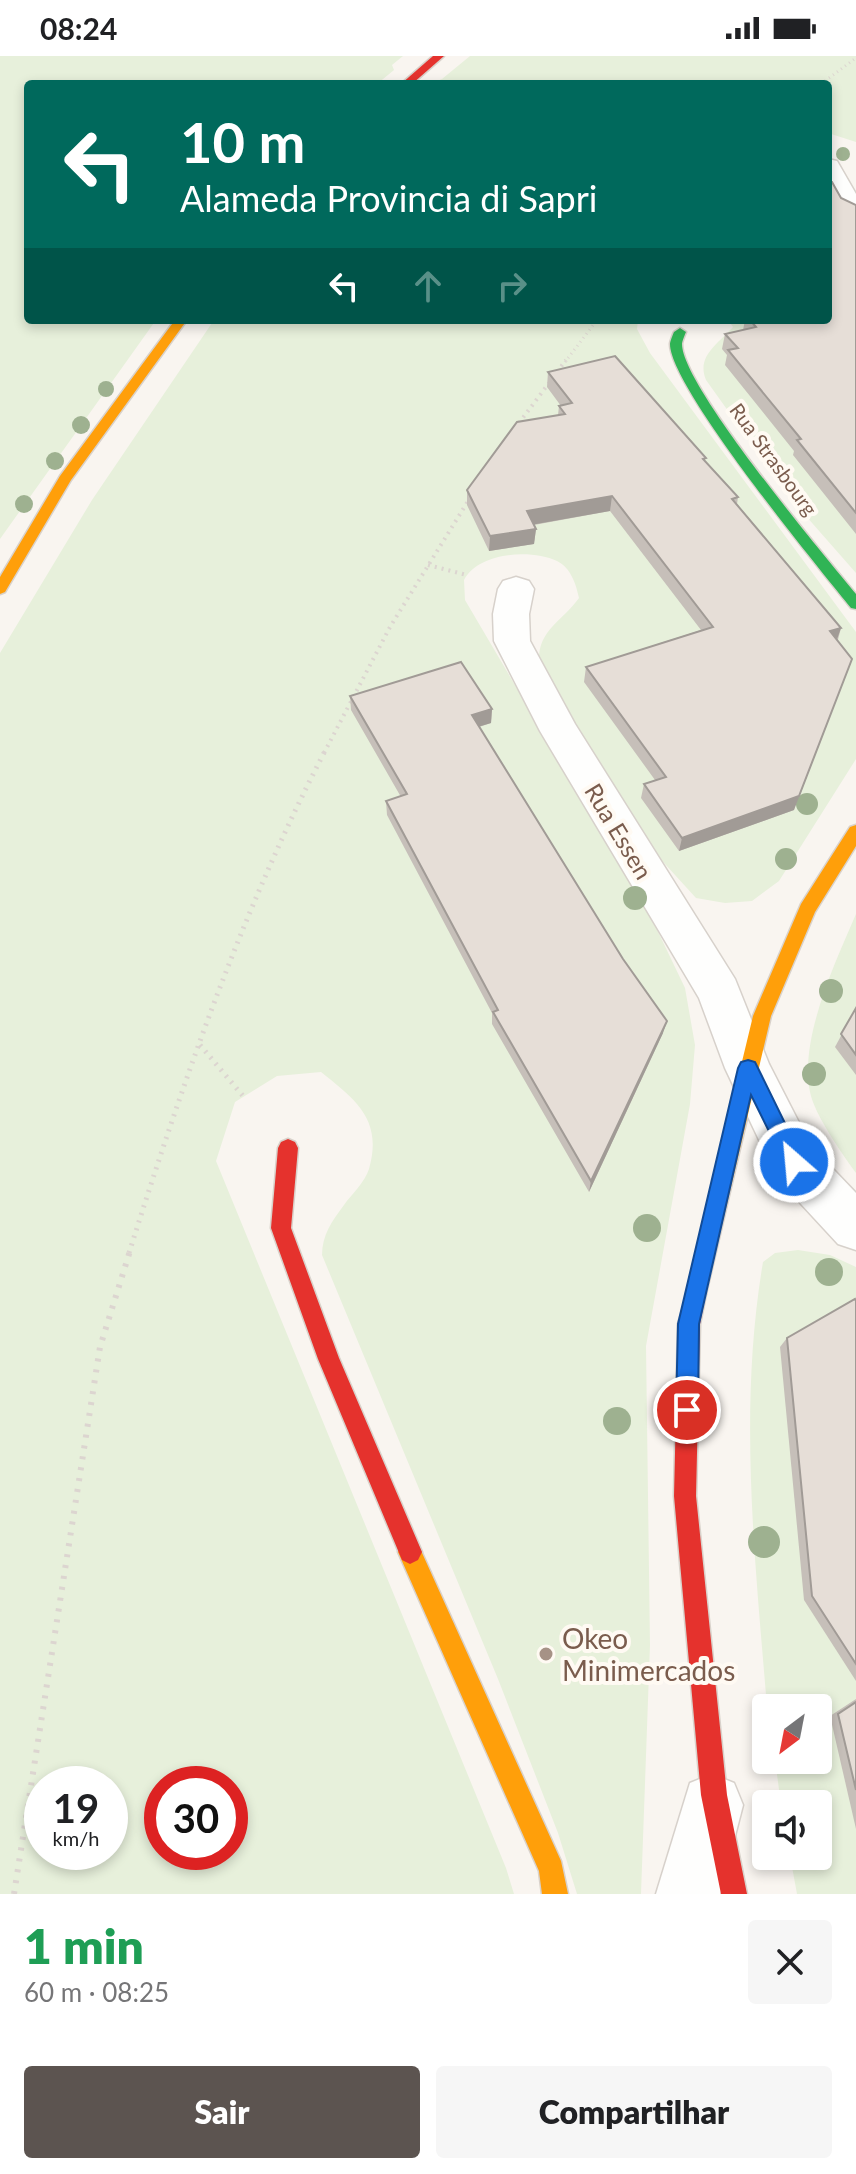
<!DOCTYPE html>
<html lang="pt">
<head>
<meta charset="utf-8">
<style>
  body { margin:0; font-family:Lato,sans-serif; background:#f6f6f6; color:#202124; height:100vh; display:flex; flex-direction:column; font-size:30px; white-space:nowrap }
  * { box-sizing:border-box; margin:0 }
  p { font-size:26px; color:#757577 }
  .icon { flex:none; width:44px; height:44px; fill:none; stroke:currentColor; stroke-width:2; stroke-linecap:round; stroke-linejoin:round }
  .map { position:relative; height:1838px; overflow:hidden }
  .side { display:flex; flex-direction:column; background:#fff; flex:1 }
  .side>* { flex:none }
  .banner { position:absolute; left:24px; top:24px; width:808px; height:244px; border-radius:8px; box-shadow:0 4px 12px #0003; background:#00695c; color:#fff; overflow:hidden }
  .needle { width:52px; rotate:212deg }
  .tools { position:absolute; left:752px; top:1638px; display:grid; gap:16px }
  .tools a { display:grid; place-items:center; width:80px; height:80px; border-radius:8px; background:#fff; box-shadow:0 4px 12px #0003; font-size:40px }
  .speed { position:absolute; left:24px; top:1710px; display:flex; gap:16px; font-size:40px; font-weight:700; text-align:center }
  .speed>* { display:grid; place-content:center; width:104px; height:104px; border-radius:50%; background:#fff; box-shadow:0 4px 12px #0003; line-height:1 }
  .speed small { font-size:20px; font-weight:400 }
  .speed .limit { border:12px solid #d22; background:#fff; color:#111 }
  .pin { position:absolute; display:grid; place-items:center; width:68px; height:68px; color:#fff; margin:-34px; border:4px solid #fff; border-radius:50%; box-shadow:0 2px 8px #0007 }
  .me { position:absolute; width:88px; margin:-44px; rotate:333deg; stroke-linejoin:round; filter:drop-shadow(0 0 6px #0008) }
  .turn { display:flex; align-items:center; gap:28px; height:168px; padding:0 24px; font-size:36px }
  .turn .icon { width:104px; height:104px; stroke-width:2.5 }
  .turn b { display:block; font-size:56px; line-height:68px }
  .lanes { display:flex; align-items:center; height:76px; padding:0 24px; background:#0003; justify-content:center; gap:40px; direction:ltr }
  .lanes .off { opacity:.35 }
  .round { display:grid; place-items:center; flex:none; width:84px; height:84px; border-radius:8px; background:#f6f6f6 }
  .head { display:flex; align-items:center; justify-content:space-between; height:136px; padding:0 24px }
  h1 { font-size:48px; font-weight:800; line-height:60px; color:#1e9e55 }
  .cta { display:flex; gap:16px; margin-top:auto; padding:16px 24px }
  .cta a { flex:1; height:92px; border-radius:8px; background:#5c5450; color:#fff; font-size:32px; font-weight:800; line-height:92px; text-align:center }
  .cta a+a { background:#f6f6f6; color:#202124 }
  .status { display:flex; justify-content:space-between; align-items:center; height:56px; padding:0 40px; background:#fff; direction:ltr }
  .status svg { height:22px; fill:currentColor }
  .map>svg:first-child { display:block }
  .green { fill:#e7f0db; fill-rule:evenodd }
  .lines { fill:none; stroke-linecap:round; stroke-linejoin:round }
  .street-casing { stroke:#d7d1cb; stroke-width:3 }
  .fast-casing { stroke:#d9d2cb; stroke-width:3 }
  .slow-casing { stroke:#d9d2cb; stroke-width:3 }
  .jam-casing { stroke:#d9d2cb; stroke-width:3 }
  .path-far3 { stroke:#dcd5d0; stroke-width:3; stroke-dasharray:1 4; stroke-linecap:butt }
  .path-far2 { stroke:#dcd5d0; stroke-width:4; stroke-dasharray:2 5; stroke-linecap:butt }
  .path-far1 { stroke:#dcd5d0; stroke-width:5; stroke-dasharray:2 6; stroke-linecap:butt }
  .path { stroke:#dcd5d0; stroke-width:6; stroke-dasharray:3 8; stroke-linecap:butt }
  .street { fill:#fefefd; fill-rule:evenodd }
  .fast { fill:#30b455; fill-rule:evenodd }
  .slow { fill:#ff9f0a; fill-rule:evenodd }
  .jam { fill:#e5322d; fill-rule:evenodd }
  .tree { fill:#9eb190 }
  .wall { fill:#c6bfb9 }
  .shaded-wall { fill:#a19b96 }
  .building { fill:#e6ded7; stroke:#a19b96; stroke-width:2 }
  .route { fill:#1a73e8; stroke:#114b97; stroke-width:2 }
  .poi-dot { fill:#a69286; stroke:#fffaf3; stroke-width:3 }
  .labels { text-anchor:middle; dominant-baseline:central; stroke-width:8; stroke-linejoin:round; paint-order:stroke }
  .far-street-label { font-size:20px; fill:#7a5c4d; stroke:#fffaf3 }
  .street-label { font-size:24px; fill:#7a5c4d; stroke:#fffaf3 }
  .near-poi-label { font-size:28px; fill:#7a5c4d; stroke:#fffaf3; text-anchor:start }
</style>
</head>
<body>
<div class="status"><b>08:24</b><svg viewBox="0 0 49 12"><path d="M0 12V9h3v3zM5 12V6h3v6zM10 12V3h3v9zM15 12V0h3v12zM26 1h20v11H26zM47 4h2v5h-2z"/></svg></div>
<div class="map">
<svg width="856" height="1838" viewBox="0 0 856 1838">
  <rect width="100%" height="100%" fill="#f9f5f0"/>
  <g class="green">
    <path d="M0,0H403L392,9L394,14L377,28H28V264H156L0,483Z"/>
    <path d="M470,0H856V86L828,77V28H430L442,23Z"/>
    <path d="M856,171V517L791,443L706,324C696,300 718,288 733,271L728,264H828Z"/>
    <path d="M214,264H638L637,273L650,297L856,576V703L779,825L752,845L725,847L696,842L654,796L539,608C537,574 561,567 579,542C576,528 571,512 557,505C531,493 479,496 464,524L465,544L650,859L685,932L695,989L690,1048L646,1290L650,1589L641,1838H577L558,1777L498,1623L322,1199C322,1179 332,1165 344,1149C351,1139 365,1126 369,1113C383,1064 356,1044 321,1016L277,1020L235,1046L216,1105L506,1812L514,1838H0V597L92,444ZM42,1728H110V1796H42ZM162,1728H230V1796H162Z"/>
    <path d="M856,858V1117C843,1099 814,1058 810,1036C799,983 835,907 856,858Z"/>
    <path d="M798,1194L830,1199L856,1211V1838H797L790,1800H818V1748H781L775,1704H818V1652L767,1651C755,1504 738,1353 763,1206L775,1197Z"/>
  </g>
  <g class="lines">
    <g class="street-casing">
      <g id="street">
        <path d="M828,103L837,105L856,138V163C827,156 828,128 828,103Z"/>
        <path d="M516,521L529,525L534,533L529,558L530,585L575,668L735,923L769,1008L811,1090L856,1137V1194L838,1188L777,1122L725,1012L699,942L540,675L494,585L493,558L498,533L503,525Z"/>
        <path d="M712,1718L734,1727L743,1749L720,1838H656L690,1727Z"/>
      </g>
    </g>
    <g class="fast-casing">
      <path id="fast" d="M680,272L686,276C685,278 682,286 682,288C682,330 823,498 856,538V553L851,552C817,510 670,331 670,288C670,286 673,278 674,276Z"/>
    </g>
    <g class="slow-casing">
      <g id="slow">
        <path d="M175,264H187L71,424L5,536L0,538V521L60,420Z"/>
        <path d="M856,769V790L815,856L771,960L706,1238L703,1245L696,1248L689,1245L686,1238L753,960L801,848L850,771Z"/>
        <path d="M410,1484L418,1488L561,1805L568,1838H542L539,1815L398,1496L402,1488Z"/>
      </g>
    </g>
    <g class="jam-casing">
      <g id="jam">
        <path d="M433,0H444L412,28H401Z"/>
        <path d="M288,1083L295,1086L298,1092L291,1172L339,1302L422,1496L418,1504L410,1508L402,1504L318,1303L271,1172L278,1092L281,1086Z"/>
        <path d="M696,1228L703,1231L706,1238L700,1268L696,1440L727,1739L747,1838H721L701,1739L674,1440L678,1268L689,1231Z"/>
      </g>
    </g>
    <g class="path-far3">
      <path d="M821,28L856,2"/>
      <path d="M565,306L597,264"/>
    </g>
    <g class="path-far2">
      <path d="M557,316L566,304"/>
      <path d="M519,367L549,327"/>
      <path d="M428,509L467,519"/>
      <path d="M324,697L390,571L470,442"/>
    </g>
    <g class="path-far1">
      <path d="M200,989L243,1040"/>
      <path d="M129,1197C183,1026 242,854 325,695"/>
    </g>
    <path class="path" d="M14,1838L100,1291L130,1195"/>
    <use href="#street" class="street"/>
    <use href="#fast" class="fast"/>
    <use href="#slow" class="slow"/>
    <use href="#jam" class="jam"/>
  </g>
  <g class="tree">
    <circle cx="843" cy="98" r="7"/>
    <circle cx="106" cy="333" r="8"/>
    <circle cx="81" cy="369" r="9"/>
    <circle cx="55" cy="405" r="9"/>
    <circle cx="24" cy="448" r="9"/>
    <circle cx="807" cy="748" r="11"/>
    <circle cx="786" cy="803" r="11"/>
    <circle cx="635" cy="842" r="12"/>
    <circle cx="831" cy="935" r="12"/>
    <circle cx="814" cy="1018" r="12"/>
    <circle cx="647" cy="1172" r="14"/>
    <circle cx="829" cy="1216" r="14"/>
    <circle cx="617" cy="1365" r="14"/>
    <circle cx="764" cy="1486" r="16"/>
  </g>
  <g class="wall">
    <path d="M841,142L856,149V478L793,399L794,395L725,309L727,299L722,293L725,278L743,274L745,264H828Z"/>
    <path d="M548,316L705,405L738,441L737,448L841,572L794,754L679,795L641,742L644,728L655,724L584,626L586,611L701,574L610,455L534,469L536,473L534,488L489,495L467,449V434L558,359L559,350H561L547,331Z"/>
    <path d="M350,640L492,653L491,667L479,671L663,977L589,1136L492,968V957L387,759L386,745L401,741L351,654Z"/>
    <path d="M856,952V1019L835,991Z"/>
    <path d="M856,1245V1625L804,1544L780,1291L787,1282Z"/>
    <path d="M856,1643V1773L830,1660Z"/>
  </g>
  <g class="shaded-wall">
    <path d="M612,440L610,455L525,470L527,455Z"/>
    <path d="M536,473L534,488L489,495L490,480Z"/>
    <path d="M841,572L836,586L830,575Z"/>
    <path d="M852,603L794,754L679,795L682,782Z"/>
    <path d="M492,653L491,667L471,673L472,659Z"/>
    <path d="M667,965L663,977L589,1136L591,1125Z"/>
  </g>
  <g class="building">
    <path d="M828,126H832L841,142L856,149V457L797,384L801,383L728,294L738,292L725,278L756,271L750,264H828Z"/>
    <path d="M615,300L706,402L703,403L738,441L732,443L841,572L830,575L852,603L799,740L682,782L644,728L666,721L586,611L713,571L612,440L527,455L536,473L490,480L467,434L517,366L565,358L559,350L572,347L548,316Z"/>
    <path d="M461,606L492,653L472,659L623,903L667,965L591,1125L493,956L498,954L386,745L407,738L350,640Z"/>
    <path d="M856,952V999L841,978Z"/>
    <path d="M855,1243L856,1245V1608L812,1540L787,1282Z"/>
    <path d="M856,1646V1734L838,1658Z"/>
  </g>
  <path class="route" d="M748,1004L755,1006L804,1106L801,1112L794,1115L787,1112L751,1039L699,1268L698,1354L694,1361L687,1365L679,1361L676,1354L678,1268L738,1012L741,1006Z"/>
  <circle class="poi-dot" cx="546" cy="1598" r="8"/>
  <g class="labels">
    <g class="far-street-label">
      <text transform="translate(774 403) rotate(54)">Rua Strasbourg</text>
    </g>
    <g class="street-label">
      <text transform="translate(619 775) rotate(59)">Rua Essen</text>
    </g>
    <g class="near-poi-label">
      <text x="562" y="1582">Okeo<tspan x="562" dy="32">Minimercados</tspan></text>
    </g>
  </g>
</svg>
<div class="tools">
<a><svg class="needle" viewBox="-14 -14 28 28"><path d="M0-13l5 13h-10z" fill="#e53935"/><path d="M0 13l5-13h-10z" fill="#757577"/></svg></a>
<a><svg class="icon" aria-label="sound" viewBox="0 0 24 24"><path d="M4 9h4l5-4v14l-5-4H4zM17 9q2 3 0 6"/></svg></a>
</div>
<div class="speed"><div>19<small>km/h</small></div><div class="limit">30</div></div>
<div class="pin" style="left:687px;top:1354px;background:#d93025"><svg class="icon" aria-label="arrive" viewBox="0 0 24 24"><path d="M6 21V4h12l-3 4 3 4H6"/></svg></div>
<svg class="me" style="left:794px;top:1106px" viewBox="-20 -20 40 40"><circle r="17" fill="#1a73e8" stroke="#fff" stroke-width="3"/><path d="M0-11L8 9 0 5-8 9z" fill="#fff"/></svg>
<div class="banner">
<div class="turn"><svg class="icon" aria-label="left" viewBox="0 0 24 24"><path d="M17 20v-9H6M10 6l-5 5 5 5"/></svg><div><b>10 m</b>Alameda Provincia di Sapri</div></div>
<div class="lanes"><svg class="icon" aria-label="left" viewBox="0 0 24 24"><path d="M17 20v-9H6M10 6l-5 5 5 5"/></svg><svg class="icon off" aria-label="ahead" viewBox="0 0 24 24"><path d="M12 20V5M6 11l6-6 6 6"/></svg><svg class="icon off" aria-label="right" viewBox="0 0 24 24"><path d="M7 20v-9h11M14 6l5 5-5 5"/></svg></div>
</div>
</div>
<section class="side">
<div class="head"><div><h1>1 min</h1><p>60 m · 08:25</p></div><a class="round"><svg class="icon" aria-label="close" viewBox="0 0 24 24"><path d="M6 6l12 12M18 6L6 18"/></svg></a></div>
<div class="cta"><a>Sair</a><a>Compartilhar</a></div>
</section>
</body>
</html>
